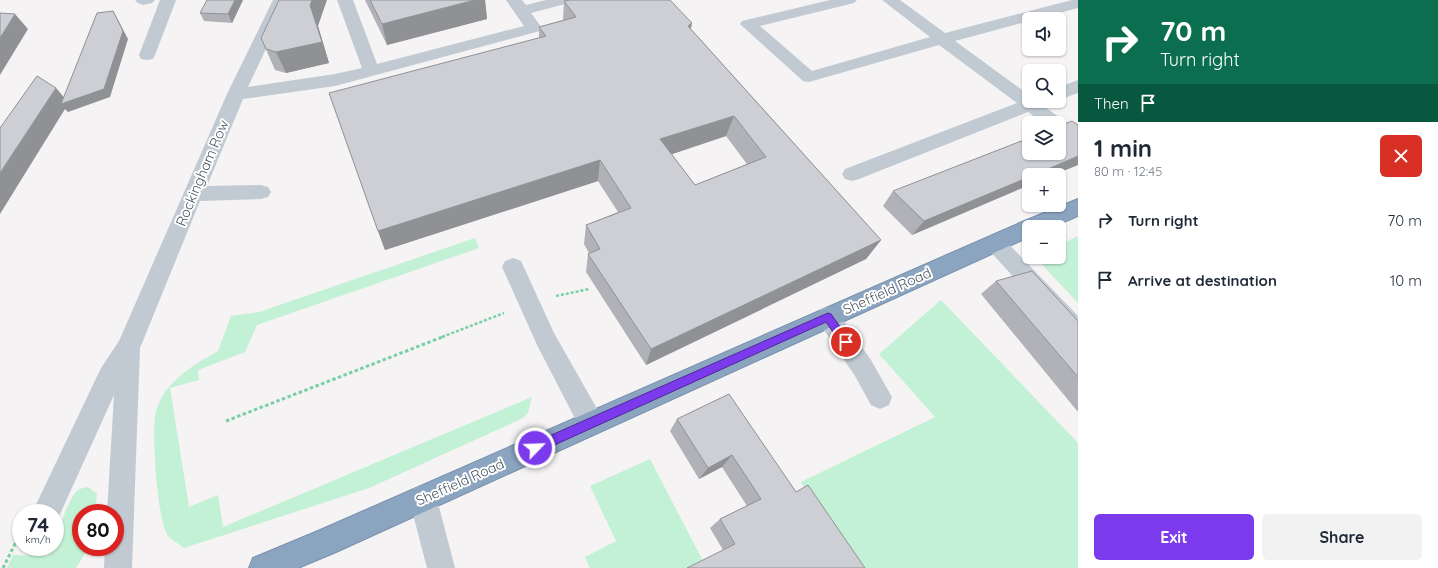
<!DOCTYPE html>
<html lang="en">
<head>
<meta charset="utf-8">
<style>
  body { margin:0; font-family:Quicksand,sans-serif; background:#f2f2f3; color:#1f2937; height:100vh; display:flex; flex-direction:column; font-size:15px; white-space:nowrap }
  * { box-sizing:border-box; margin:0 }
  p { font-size:13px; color:#747a83 }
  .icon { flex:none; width:22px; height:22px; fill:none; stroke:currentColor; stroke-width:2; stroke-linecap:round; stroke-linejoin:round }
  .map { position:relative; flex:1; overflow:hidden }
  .sheet { display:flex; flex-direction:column; background:#fff; width:360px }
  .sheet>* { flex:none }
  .hud { background:#0b6e4f; color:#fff; overflow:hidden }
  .controls { position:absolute; left:1022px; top:12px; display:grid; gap:8px }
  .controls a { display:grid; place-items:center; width:44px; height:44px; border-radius:6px; background:#fff; box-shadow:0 1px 3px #0004; font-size:20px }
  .speed { position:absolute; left:12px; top:504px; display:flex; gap:8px; font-size:20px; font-weight:700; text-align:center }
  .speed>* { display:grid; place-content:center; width:52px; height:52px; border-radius:50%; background:#fff; box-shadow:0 1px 3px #0004; line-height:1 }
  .speed small { font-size:10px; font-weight:400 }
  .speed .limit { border:6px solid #d22; background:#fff; color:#111 }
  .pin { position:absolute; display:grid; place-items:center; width:34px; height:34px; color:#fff; margin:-17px; border:2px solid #fff; border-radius:50%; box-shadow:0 1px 4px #0007 }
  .me { position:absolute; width:44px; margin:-22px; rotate:66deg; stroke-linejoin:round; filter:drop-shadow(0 0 3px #0008) }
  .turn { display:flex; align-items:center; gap:14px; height:84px; padding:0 16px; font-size:18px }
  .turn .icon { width:52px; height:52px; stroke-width:2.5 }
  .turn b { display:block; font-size:28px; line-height:34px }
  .then { display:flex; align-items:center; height:38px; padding:0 16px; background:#0003; gap:8px; font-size:15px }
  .round { display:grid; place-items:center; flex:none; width:42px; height:42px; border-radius:6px; background:#f2f2f3 }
  .head { display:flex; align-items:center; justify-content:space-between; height:68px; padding:0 16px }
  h1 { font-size:24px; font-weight:700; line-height:30px }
  .primary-button { display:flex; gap:8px; margin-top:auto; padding:8px 16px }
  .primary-button a { flex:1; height:46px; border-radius:6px; background:#7c3aed; color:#fff; font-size:16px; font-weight:700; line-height:46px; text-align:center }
  .primary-button a+a { background:#f2f2f3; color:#1f2937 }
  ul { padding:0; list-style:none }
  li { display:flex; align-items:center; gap:12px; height:60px; padding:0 16px }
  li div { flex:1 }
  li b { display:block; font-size:15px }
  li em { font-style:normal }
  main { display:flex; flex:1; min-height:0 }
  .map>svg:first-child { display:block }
  .green { fill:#c3f1d5 }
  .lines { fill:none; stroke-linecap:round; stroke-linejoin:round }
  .highway-casing { stroke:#7690ad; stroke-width:2 }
  .path-far1 { stroke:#7ad0a6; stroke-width:2.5; stroke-dasharray:3 2; stroke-linecap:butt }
  .path { stroke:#7ad0a6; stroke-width:3; stroke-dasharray:3.5 2.5; stroke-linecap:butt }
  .minor { fill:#c1cad2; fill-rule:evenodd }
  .highway { fill:#8ba5c1; fill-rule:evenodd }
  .wall { fill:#b0b2b7; fill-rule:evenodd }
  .shaded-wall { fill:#909195 }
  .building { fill:#cdcfd5; stroke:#909195; fill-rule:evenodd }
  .route { fill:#7c3aed; stroke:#51269a }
  .labels { text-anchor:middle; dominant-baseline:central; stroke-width:4; stroke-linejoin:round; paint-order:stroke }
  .street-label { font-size:14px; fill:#4a5661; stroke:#fff }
</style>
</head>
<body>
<main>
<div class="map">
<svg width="1078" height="568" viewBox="0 0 1078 568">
  <rect width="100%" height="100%" fill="#f5f3f3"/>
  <g class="green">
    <path d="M1078,236V303L1035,257H1059V245Z"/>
    <path d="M475,238L479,248L257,325L245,352L198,370L199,380L170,388L189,507L218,495L223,527L532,397L528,413L523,418L369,488L184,548C180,544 173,541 169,537C157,524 152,436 155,417C156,410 161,397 165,392C178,374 200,361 218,351L231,316L259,312Z"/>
    <path d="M941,300L1078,443V568H850L801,482L935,417L879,354Z"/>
    <path d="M650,459L703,561L690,568H590L585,557L616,541L590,486Z"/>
    <path d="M88,487L97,494L95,513H81V547H89L76,568H7L13,555L48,556L52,547H55C55,536 69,498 77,491C79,488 85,488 88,487Z"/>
  </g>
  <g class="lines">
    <g class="highway-casing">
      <path id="highway" d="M1078,199V216L1052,227H1029V237L336,552L298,568H249L253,558L318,531L1022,222Z"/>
    </g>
    <g class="path-far1">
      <path d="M556,296L589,289"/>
      <path d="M442,337L504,313"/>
    </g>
    <g class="path">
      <path d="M226,421L445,336"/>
      <path d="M3,568L15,544L21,542"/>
    </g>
    <g class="minor">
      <path d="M135,0H155L152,3L143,5L138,3Z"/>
      <path d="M160,0H176L155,55L153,59L147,60L141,59L139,55Z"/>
      <path d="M273,0H289L248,87L335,74L362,68L337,0H353L377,64L524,26L506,0H522L526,5L546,0H572L569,3L531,13L542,28L540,31L335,86L243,99L207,186L261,185L268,187L271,192L268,197L261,199L200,201L140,348L132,568H104L105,547H115V513H107L114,395L56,523L55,513H32L101,368L119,341L227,94Z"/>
      <path d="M830,0H857L854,3L760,26L812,71L930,37L882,0H900L945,33L1072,0H1078V8L1036,19H1029V21L955,41L1029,95V101H1049L1044,106L1061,119L1064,123L1061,127L1059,128V123H1043L1028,112L859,179L852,181L845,179L842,174L845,169L1017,103L939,45L809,82L803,81L740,24L742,21Z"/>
      <path d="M1078,80V93L1059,100V87Z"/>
      <path d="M995,235L1002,237L1078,316V342L1070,339L988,249L984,243L988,237Z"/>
      <path d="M513,258L521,261L554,333L600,414L604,423L600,432L591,435L582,432L538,347L502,267L505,261Z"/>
      <path d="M828,307L836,310L871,360L892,397L889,405L880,409L871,405L855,376L820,324L817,317L820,310Z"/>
      <path d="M423,485L433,489L437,499L455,568H427L409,499L413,489Z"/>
    </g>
    <use href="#highway" class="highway"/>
  </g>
  <g class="wall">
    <path d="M207,0H243L232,23L204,21L200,13Z"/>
    <path d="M365,0H485L487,19L387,45Z"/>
    <path d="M564,1L692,23L691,29L881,240L866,259L646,365L586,272L588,254L589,253L584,244L586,225L618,212L598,181L385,250L378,231L539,38V27L563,20ZM726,136L747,164L695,185L671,154Z"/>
    <path d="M318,26L329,63L286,73L275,70L261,38Z"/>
    <path d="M1078,165L1053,175H1029V185L912,235L883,206L893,191Z"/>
    <path d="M996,281L1078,321V412L981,294Z"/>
    <path d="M677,419L796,492L865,568L723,550L710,528L720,519L747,506L722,467L699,479L670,431Z"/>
  </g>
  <g class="shaded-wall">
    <path d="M235,0H243L232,23L228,14Z"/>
    <path d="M312,0H327L318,26L329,63L286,73L276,52L310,5Z"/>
    <path d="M475,0H485L487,19L387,45L382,24Z"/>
    <path d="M113,11L118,20L128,39L110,97L68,112L65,109L0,214V173L56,88L68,102Z"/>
    <path d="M15,14L28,29L0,75V38Z"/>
    <path d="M692,23L687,44L688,26Z"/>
    <path d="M734,116L726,136L655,160L660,139Z"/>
    <path d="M1078,156V165L1053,175H1034Z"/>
    <path d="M600,160L598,181L385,250L378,231Z"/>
    <path d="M1029,177V185L912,235L924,221Z"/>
    <path d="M881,240L866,259L646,365L651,349Z"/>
    <path d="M732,455L722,467L699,479L708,468Z"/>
  </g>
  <g class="building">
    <path d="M207,0H235L228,14L200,13Z"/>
    <path d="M279,0H312L310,5L322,42L276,52L266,49L261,38Z"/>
    <path d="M370,0H475L382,24Z"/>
    <path d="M570,0H670L692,23L688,26L881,240L651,349L588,254L600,249L586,225L631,208L600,160L378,231L329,93L546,36L539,27L576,17L564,1ZM734,116L766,157L695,185L660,139Z"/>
    <path d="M113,11L123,31L104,89L61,104L97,13Z"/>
    <path d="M0,13L15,14L0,38Z"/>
    <path d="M37,76L56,88L0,173V128Z"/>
    <path d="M1072,121L1078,125V156L1034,175H1029V177L924,221L893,191L1029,138V153H1059V126Z"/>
    <path d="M1032,271L1078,321V377L996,281Z"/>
    <path d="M729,394L796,492L808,485L865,568H687L735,544L720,519L761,499L732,455L708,468L677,419Z"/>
  </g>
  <path class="route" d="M828,313L831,314L849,339L850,342L849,345L846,347L842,345L826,322L539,452L535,454L531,452L530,448L531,444Z"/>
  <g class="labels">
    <g class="street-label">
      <text transform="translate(202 173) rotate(-67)">Rockingham Row</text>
      <text transform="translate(887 291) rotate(-24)">Sheffield Road</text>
      <text transform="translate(460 482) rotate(-24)">Sheffield Road</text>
    </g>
  </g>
</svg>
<div class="controls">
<a><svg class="icon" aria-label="sound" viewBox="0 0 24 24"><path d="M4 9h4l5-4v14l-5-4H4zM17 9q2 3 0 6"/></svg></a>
<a><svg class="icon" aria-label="search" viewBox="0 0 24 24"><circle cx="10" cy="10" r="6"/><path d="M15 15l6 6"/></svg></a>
<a><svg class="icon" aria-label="layers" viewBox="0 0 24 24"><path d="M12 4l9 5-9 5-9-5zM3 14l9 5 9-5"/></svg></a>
<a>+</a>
<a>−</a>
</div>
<div class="speed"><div>74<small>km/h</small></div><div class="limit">80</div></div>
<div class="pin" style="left:846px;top:342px;background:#d93025"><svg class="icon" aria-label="arrive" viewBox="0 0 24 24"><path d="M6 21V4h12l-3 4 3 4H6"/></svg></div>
<svg class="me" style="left:535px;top:448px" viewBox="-20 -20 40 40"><circle r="17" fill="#7c3aed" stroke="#fff" stroke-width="3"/><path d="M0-11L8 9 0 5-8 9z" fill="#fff"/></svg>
</div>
<section class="sheet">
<div class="hud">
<div class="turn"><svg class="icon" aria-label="right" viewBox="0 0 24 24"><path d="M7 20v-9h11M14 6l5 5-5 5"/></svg><div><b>70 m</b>Turn right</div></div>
<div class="then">Then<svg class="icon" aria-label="arrive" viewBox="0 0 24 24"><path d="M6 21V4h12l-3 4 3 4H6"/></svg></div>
</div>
<div class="head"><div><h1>1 min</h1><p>80 m · 12:45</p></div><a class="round" style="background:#d93025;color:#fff"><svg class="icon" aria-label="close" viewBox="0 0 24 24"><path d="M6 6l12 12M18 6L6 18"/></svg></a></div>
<ul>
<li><svg class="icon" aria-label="right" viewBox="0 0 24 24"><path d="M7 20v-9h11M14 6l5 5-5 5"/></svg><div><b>Turn right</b></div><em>70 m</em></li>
<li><svg class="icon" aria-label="arrive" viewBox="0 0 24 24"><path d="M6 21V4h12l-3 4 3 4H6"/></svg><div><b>Arrive at destination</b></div><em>10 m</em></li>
</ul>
<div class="primary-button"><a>Exit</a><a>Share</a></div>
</section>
</main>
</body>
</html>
